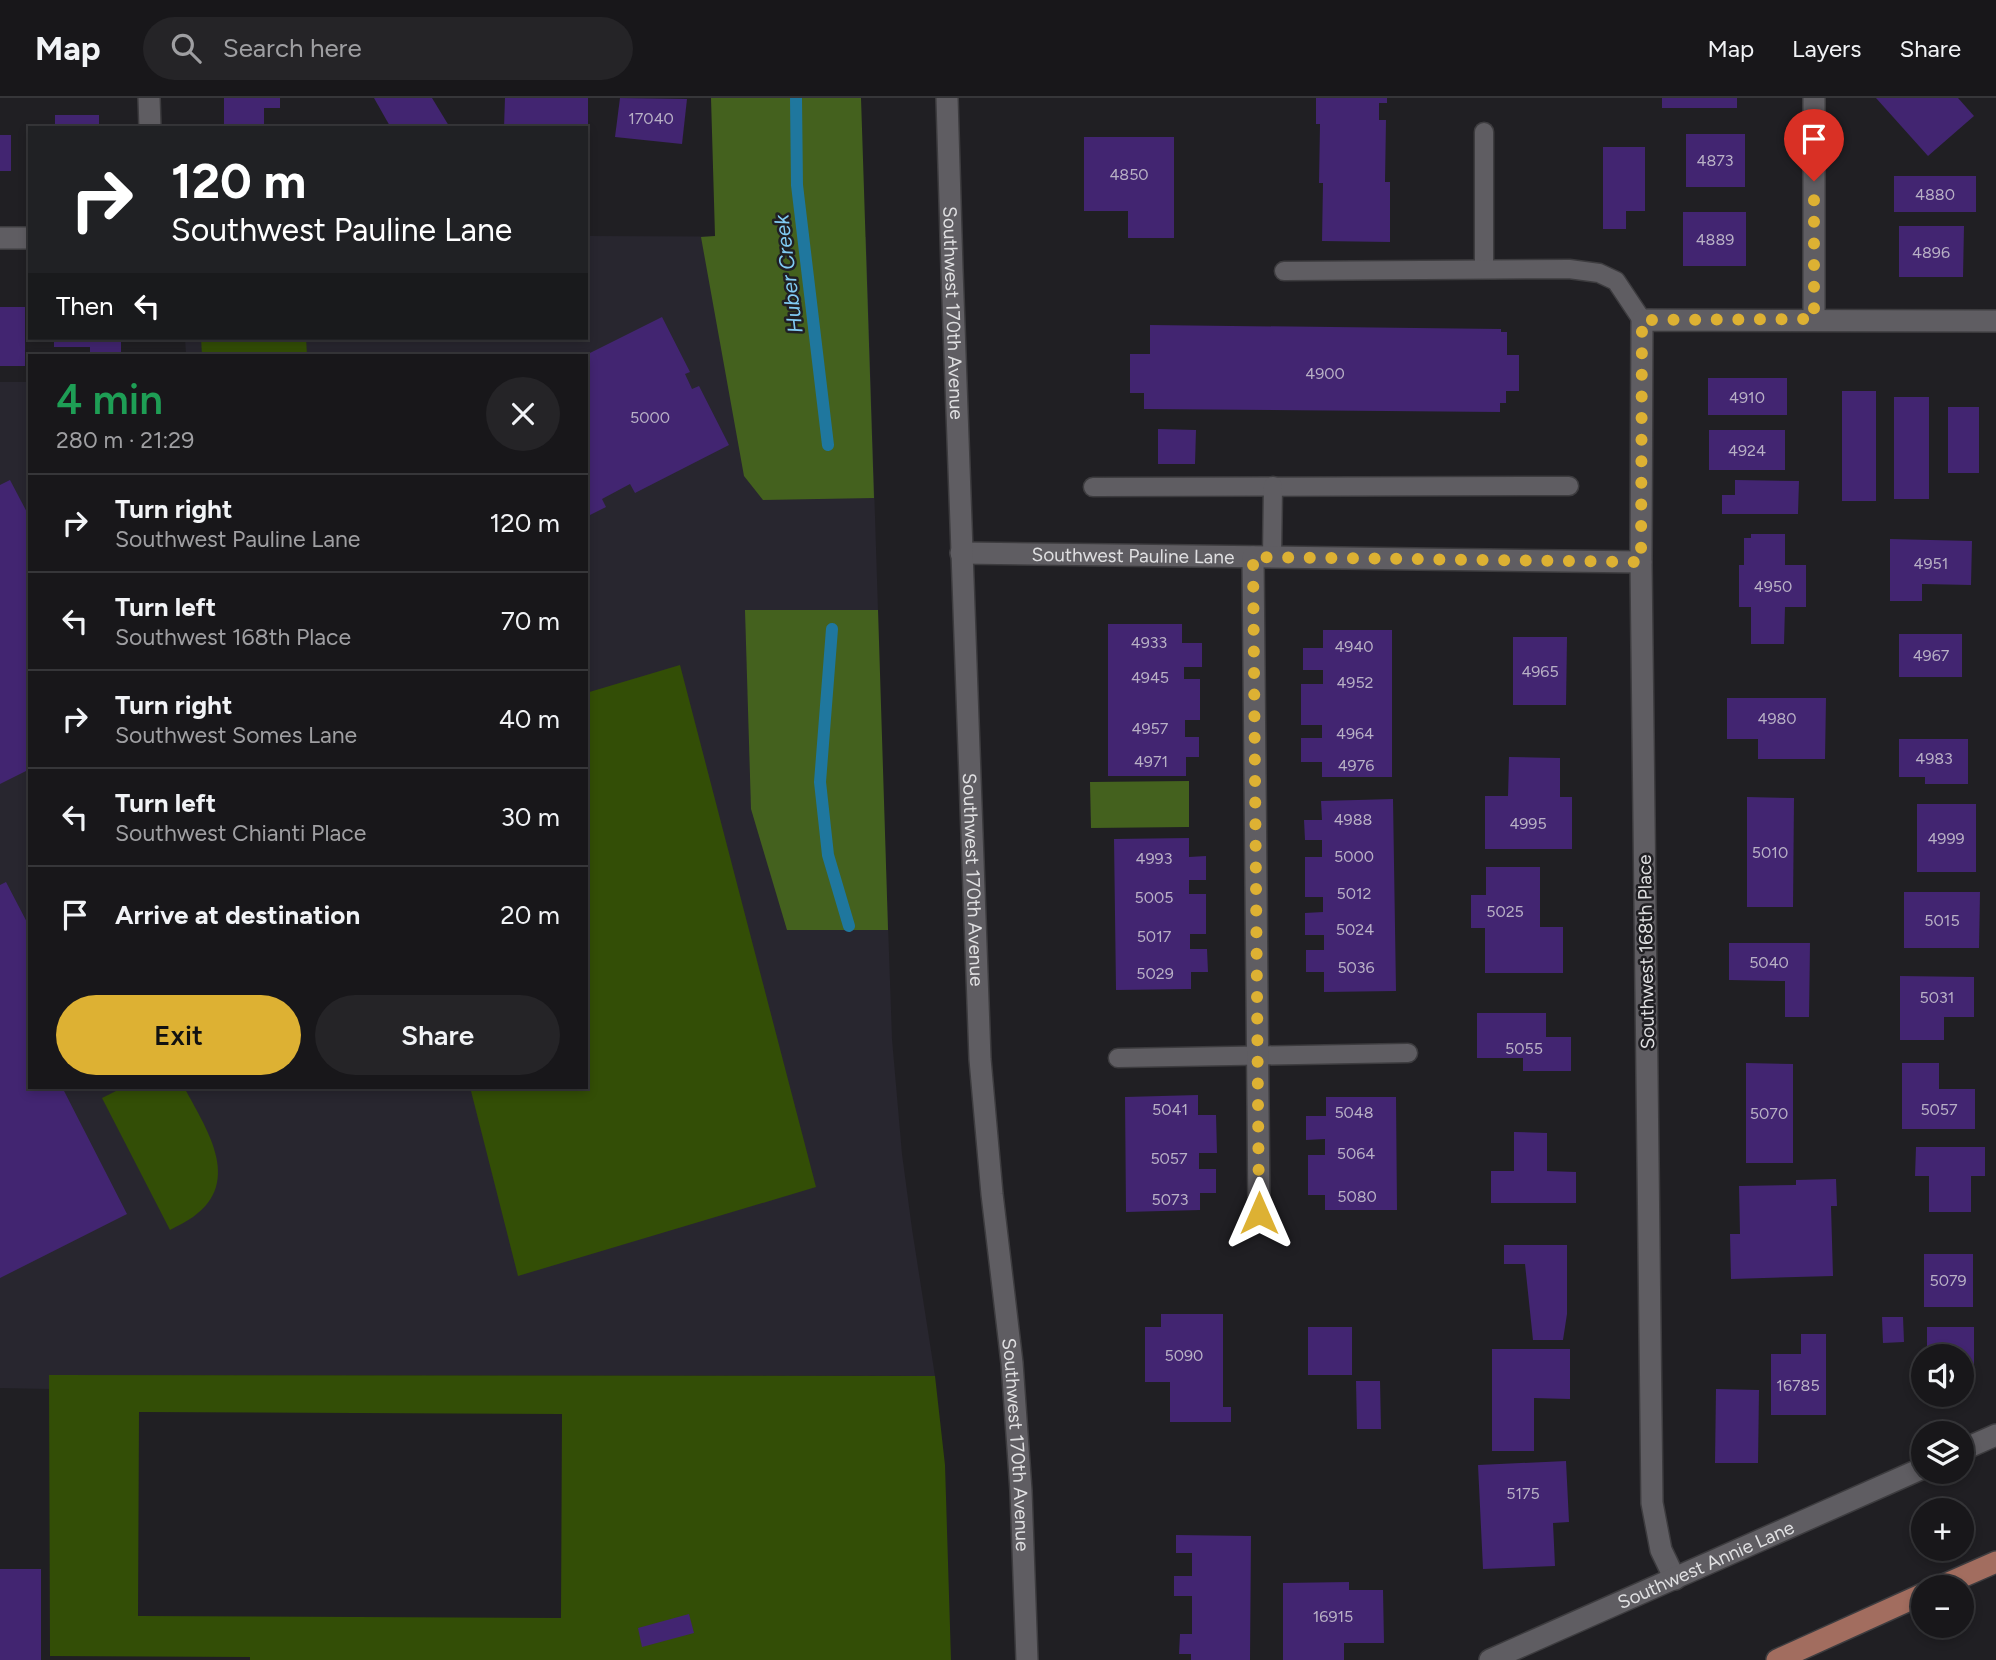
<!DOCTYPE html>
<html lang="en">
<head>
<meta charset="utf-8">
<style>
  body { margin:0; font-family:Figtree,sans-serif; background:#252427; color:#f1f3f6; height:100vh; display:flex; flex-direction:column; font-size:26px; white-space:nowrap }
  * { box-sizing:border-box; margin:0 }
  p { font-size:23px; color:#9f9fa2 }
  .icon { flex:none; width:38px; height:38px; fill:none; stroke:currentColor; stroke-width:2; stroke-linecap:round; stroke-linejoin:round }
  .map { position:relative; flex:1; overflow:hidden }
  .details { position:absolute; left:28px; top:256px; width:560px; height:735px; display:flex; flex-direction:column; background:#18171a; border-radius:0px; box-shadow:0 4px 10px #0003,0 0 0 2px #363639 }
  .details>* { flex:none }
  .top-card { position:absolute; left:28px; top:28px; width:560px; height:214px; border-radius:0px; box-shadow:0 4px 10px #0003,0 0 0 2px #363639; background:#202124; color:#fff; overflow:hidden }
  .buttons { position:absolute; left:1911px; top:1246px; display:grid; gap:14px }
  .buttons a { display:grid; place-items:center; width:63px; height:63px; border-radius:50%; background:#18171a; box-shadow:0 4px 10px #0003,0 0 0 2px #363639; font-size:35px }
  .pin { position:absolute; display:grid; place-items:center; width:60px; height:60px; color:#fff; margin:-72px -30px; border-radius:50% 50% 50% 0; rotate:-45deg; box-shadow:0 0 7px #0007 }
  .pin .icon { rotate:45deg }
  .me { position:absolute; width:77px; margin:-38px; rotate:0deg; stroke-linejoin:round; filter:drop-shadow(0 0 5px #0008) }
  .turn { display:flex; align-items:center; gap:24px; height:147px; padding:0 28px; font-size:32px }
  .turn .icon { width:91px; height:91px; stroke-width:2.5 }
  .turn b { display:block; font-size:49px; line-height:60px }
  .then { display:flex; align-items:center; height:66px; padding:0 28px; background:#0003; gap:14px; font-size:26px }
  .round { display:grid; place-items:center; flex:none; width:74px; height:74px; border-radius:37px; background:#252427 }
  .head { display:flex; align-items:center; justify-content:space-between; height:119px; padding:0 28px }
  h1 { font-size:42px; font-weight:600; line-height:52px; color:#1e9e55 }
  .action { display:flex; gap:14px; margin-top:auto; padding:14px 28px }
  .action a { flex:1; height:80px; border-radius:42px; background:#ddb133; color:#111; font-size:28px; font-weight:600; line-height:80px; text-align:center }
  .action a+a { background:#252427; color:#f1f3f6 }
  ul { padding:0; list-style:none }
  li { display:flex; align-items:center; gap:21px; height:98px; padding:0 28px; border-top:2px solid #363639 }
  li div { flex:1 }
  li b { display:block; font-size:26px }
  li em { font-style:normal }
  header { display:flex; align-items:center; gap:42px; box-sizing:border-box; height:98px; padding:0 35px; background:#18171a; border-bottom:2px solid #363639 }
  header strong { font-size:33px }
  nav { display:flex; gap:38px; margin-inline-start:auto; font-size:24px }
  .search { width:490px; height:63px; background:#252427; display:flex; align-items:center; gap:18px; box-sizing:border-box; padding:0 24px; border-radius:38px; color:#9f9fa2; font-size:26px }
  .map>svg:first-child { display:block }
  .built { fill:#28262f }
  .green { fill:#334e06; fill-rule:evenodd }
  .forest { fill:#44611e }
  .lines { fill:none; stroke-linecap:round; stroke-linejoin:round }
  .stream { stroke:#1f779e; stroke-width:12 }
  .building { fill:#422571 }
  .lane-casing { stroke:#3d3c3f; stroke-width:21 }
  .street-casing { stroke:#3d3c3f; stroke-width:24 }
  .secondary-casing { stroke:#3d3c3f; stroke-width:24 }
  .primary-casing { stroke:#3d3c3f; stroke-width:24 }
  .lane { stroke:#5f5d62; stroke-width:18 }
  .street { stroke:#5f5d62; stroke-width:21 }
  .secondary { stroke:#5f5d62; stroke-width:21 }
  .primary { stroke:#a26d5f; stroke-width:21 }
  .route { stroke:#ddb133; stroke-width:12; stroke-dasharray:0 21.6 }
  .labels { text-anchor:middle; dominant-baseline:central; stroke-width:5; stroke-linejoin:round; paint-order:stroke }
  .number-label { font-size:16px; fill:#b8b0c5 }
  .street-label { font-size:19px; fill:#dfdfe1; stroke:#201f23 }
  .water-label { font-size:21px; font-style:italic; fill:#81cbf3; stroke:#201f23 }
</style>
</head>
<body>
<header>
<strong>Map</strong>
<div class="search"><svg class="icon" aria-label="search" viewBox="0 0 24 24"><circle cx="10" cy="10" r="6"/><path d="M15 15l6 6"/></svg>Search here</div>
<nav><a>Map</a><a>Layers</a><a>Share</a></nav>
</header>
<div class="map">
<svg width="1996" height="1562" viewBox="0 0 1996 1562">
  <rect width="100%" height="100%" fill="#201f23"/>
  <path class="built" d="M586,138L866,139L878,512H745L884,711L892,941L902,1056L912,1131L935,1278L50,1277L49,1291L0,1290V284H30V989H586V257H186L185,240H586Z"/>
  <g class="green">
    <path d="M201,240H306L307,257H202Z"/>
    <path d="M680,567L816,1089L518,1178L470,989H586V595Z"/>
    <path d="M124,989H184C205,1029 244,1083 193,1119C186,1124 177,1128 170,1132L102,1000Z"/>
    <path d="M49,1277L935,1278L945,1367L951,1562H250V1559L50,1558ZM139,1314L562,1316L561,1520L138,1518Z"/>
  </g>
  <g class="forest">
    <path d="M711,0H861L874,400L763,402L744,378L701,139L715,138Z"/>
    <path d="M745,512H878L888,832H787L751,711Z"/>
    <path d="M1189,683V729L1091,730L1090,684Z"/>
  </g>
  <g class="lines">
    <g class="stream">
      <path d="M796,0L797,87L828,347"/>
      <path d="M832,531L820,684L828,757L849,828"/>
    </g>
  </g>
  <g class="building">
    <path d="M224,0H280V10H264V30H224Z"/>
    <path d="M374,0H432L449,28L391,30Z"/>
    <path d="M505,0H588V30H504Z"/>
    <path d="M620,0L687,1L682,46L615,39Z"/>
    <path d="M1316,0H1387V5H1379V22H1386L1385,84H1390V144L1322,143L1323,85H1319L1320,26H1316Z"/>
    <rect x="1662" y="0" width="75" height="10"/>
    <path d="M1876,0H1958L1974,18L1928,58Z"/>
    <rect x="55" y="17" width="44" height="13"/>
    <rect x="1686" y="36" width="59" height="53"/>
    <rect x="0" y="37" width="11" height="36"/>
    <path d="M1084,39H1174V140H1128V113H1084Z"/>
    <path d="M1603,49H1645V113H1626V131H1603Z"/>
    <rect x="1894" y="78" width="82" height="36"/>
    <rect x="1683" y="114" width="63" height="54"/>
    <path d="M1899,128H1964L1963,179H1899Z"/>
    <rect x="0" y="209" width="25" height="59"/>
    <path d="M662,219L690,274L685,276L692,291L699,288L729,347L635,395L630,386L602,401L606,409L586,419V257Z"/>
    <path d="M1150,227L1501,231V234H1507V257H1519V293H1506V305H1500V314L1144,311V295H1130V256H1150Z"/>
    <path d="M54,240H121V257H90V249H54Z"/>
    <rect x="1708" y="280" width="79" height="37"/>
    <rect x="1842" y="293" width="34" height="110"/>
    <rect x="1894" y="299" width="35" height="102"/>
    <rect x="1948" y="309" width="31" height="66"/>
    <path d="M1158,331L1196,332L1195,366H1158Z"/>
    <rect x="1709" y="332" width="76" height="40"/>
    <path d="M10,382L30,420V671L0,686V387Z"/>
    <path d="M1735,382L1799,383L1798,416H1722V397H1735Z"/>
    <path d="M1751,436H1785V467H1806V509H1785L1784,546H1751V509H1739V467H1744V440H1751Z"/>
    <path d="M1890,441L1972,443L1971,487L1922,486V503H1890Z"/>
    <path d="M1108,526H1182V545H1202V569H1184V581H1200V622H1185V639H1199V659H1186V678H1108Z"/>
    <path d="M1323,532H1392V679H1322V664H1301V640H1322V627H1301V586H1323V572H1303V550H1323Z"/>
    <rect x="1899" y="536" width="63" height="43"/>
    <path d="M1513,539H1567L1566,607H1513Z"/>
    <path d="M1727,600H1826L1825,661H1758V641H1727Z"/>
    <path d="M1899,641H1968V686H1925V679H1899Z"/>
    <path d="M1509,659L1560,660V699H1572V751H1485V698H1508Z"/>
    <path d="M1747,699L1794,700L1793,809H1747Z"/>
    <path d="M1393,701L1396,893L1324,894V874H1306V852H1324V837H1305V815L1323,814V799H1305V759H1322V742H1305L1304,722H1322L1321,703Z"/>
    <rect x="1917" y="706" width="59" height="68"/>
    <path d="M1189,740V759L1206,758V782H1189V796H1206V836H1190V851H1207L1208,874H1191V891L1116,892L1114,741Z"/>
    <path d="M1486,769H1540V829H1563V875H1485V830H1471V797H1486Z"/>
    <path d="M6,784L30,830V989H62L127,1116L0,1180V787Z"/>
    <path d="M1904,794H1980L1979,850H1904Z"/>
    <path d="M1729,845H1810L1809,919H1785V883L1729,882Z"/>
    <path d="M1900,878L1974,879V919H1944V942H1900Z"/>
    <path d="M1477,915H1546V939H1571V973H1523V960H1477Z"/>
    <path d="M1746,965L1793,966V1065H1746Z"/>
    <path d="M1902,965H1939V991H1975V1031H1902Z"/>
    <path d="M1198,997V1017H1216L1217,1055H1199V1071H1216V1095H1200V1112L1126,1114L1125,999Z"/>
    <path d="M1326,999H1396L1397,1112H1325V1097H1308V1057H1325V1041L1306,1042V1018H1326Z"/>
    <path d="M1514,1034L1547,1035V1073L1576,1074V1105H1491V1073H1514Z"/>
    <path d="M1916,1049H1985V1078H1971V1114H1929V1078H1915Z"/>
    <path d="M1836,1081L1837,1108H1831L1833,1178L1731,1181L1730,1136H1740L1739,1088L1796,1087V1082Z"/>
    <path d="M1504,1147H1567V1216L1563,1242H1533L1525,1166H1504Z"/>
    <rect x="1924" y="1156" width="49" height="53"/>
    <path d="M1161,1216H1223V1309H1231V1324H1170V1284H1145V1229H1161Z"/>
    <path d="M1882,1219H1903L1904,1244L1883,1245Z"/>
    <rect x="1308" y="1229" width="44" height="48"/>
    <path d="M1927,1229H1974V1282H1962V1258H1927Z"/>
    <path d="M1801,1236H1826V1317H1771V1256H1801Z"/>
    <path d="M1492,1251H1570V1301L1534,1300V1353H1492Z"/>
    <path d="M1356,1283H1380L1381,1331H1357Z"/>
    <path d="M1716,1291L1759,1292L1758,1365H1715Z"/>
    <path d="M1566,1363L1569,1424L1553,1425L1555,1468L1483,1471L1478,1367Z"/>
    <path d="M1176,1437L1251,1438L1250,1562H1191V1556H1179L1180,1536H1192V1498H1174V1478H1192V1455H1176Z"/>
    <rect x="0" y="1471" width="41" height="91"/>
    <path d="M1349,1484V1492H1383L1384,1545H1344V1562H1283V1485Z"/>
    <path d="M689,1516L694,1535L642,1549L638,1530Z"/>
  </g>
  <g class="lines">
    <g class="lane-casing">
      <g id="lane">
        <path d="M1484,34V171"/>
        <path d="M1284,173L1569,171L1599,175L1616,183L1642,222"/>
        <path d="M1093,389L1569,388"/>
        <path d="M1272,459L1273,388"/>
        <path d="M1118,960L1408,955"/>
      </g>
    </g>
    <g class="street-casing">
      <g id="street">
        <path d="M149,0L150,30"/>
        <path d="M0,140H30"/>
        <path d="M1814,221V0"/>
        <path id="s1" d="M961,455L1641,464"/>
        <path d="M1253,459L1259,1115"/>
        <path d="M1962,1352L1996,1337"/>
        <path d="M1675,1481L1661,1452L1652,1405L1641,464L1642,222L1996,223"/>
        <path id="s2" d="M1490,1562L1923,1370"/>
      </g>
    </g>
    <g class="secondary-casing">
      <g id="secondary">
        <path id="s3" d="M947,0L952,172L980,961L992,1096L1012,1265L1021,1393L1027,1562"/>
      </g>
    </g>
    <g class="primary-casing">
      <g id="primary">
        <path d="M1939,1489L1996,1464"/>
        <path d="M1777,1562L1923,1496"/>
      </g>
    </g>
    <use href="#lane" class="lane"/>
    <use href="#street" class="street"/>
    <use href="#secondary" class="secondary"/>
    <use href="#primary" class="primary"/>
  </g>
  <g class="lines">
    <path class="route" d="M1259,1115L1253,459L1641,464L1642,222L1814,221V83"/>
  </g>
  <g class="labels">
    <g class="number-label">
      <text x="651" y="20">17040</text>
      <text x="1715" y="62">4873</text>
      <text x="1129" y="76">4850</text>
      <text x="1935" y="96">4880</text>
      <text x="1715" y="141">4889</text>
      <text x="1931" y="154">4896</text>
      <text x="1325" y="275">4900</text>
      <text x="1747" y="299">4910</text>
      <text x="650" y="319">5000</text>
      <text x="1747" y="352">4924</text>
      <text x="1931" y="465">4951</text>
      <text x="1773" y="488">4950</text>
      <text x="1149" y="544">4933</text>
      <text x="1354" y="548">4940</text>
      <text x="1931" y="557">4967</text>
      <text x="1540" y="573">4965</text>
      <text x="1150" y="579">4945</text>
      <text x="1355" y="584">4952</text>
      <text x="1777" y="620">4980</text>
      <text x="1150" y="630">4957</text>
      <text x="1355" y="635">4964</text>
      <text x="1934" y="660">4983</text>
      <text x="1151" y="663">4971</text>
      <text x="1356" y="667">4976</text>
      <text x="1353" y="721">4988</text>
      <text x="1528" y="725">4995</text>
      <text x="1946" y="740">4999</text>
      <text x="1770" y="754">5010</text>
      <text x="1354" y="758">5000</text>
      <text x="1154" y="760">4993</text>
      <text x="1354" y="795">5012</text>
      <text x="1154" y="799">5005</text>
      <text x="1505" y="813">5025</text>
      <text x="1942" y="822">5015</text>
      <text x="1355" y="831">5024</text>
      <text x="1154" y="838">5017</text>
      <text x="1769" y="864">5040</text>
      <text x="1356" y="869">5036</text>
      <text x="1155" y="875">5029</text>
      <text x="1937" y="899">5031</text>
      <text x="1524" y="950">5055</text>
      <text x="1170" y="1011">5041</text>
      <text x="1939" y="1011">5057</text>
      <text x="1354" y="1014">5048</text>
      <text x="1769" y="1015">5070</text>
      <text x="1356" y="1055">5064</text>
      <text x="1169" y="1060">5057</text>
      <text x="1357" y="1098">5080</text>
      <text x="1170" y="1101">5073</text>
      <text x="1948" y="1182">5079</text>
      <text x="1184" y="1257">5090</text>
      <text x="1798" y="1287">16785</text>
      <text x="1523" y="1395">5175</text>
      <text x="1333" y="1518">16915</text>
    </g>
    <g class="street-label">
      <text stroke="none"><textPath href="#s3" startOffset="215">Southwest 170th Avenue</textPath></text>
      <text stroke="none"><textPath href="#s1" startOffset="172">Southwest Pauline Lane</textPath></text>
      <text stroke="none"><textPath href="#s3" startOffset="782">Southwest 170th Avenue</textPath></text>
      <text transform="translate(1646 854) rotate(-91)">Southwest 168th Place</text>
      <text stroke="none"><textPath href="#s3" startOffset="1349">Southwest 170th Avenue</textPath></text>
      <text stroke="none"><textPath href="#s2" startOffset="236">Southwest Annie Lane</textPath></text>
    </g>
    <g class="water-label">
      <text transform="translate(788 176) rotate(-97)">Huber Creek</text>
    </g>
  </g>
</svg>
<div class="buttons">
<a><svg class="icon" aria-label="sound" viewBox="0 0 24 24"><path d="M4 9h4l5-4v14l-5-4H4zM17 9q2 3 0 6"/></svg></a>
<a><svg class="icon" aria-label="layers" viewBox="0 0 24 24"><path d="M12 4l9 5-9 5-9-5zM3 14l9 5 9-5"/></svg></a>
<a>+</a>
<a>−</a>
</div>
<div class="pin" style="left:1814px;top:83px;background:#d93025"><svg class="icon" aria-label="arrive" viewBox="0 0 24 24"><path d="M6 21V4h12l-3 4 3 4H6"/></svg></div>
<svg class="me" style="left:1259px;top:1115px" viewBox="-20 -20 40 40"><path d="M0-17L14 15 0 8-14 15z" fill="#ddb133" stroke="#fff" stroke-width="4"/></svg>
<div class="top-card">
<div class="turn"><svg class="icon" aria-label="right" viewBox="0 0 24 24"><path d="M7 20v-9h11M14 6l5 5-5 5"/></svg><div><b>120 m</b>Southwest Pauline Lane</div></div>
<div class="then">Then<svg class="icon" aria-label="left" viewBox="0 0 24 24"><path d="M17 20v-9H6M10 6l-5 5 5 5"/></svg></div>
</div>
<section class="details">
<div class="head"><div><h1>4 min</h1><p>280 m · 21:29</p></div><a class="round"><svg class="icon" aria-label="close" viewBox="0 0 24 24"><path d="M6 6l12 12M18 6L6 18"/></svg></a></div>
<ul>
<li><svg class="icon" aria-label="right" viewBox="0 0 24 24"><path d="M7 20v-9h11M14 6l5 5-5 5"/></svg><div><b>Turn right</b><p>Southwest Pauline Lane</p></div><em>120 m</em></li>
<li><svg class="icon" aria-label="left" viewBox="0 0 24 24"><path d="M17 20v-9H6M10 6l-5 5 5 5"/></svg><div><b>Turn left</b><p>Southwest 168th Place</p></div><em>70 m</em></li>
<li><svg class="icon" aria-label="right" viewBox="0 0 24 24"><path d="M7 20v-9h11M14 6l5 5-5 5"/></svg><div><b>Turn right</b><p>Southwest Somes Lane</p></div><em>40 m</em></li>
<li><svg class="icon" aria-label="left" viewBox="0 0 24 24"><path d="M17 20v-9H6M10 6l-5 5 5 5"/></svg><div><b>Turn left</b><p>Southwest Chianti Place</p></div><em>30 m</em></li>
<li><svg class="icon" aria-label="arrive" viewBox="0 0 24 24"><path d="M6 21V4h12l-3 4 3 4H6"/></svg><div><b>Arrive at destination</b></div><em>20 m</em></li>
</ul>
<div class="action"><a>Exit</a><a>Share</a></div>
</section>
</div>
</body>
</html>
